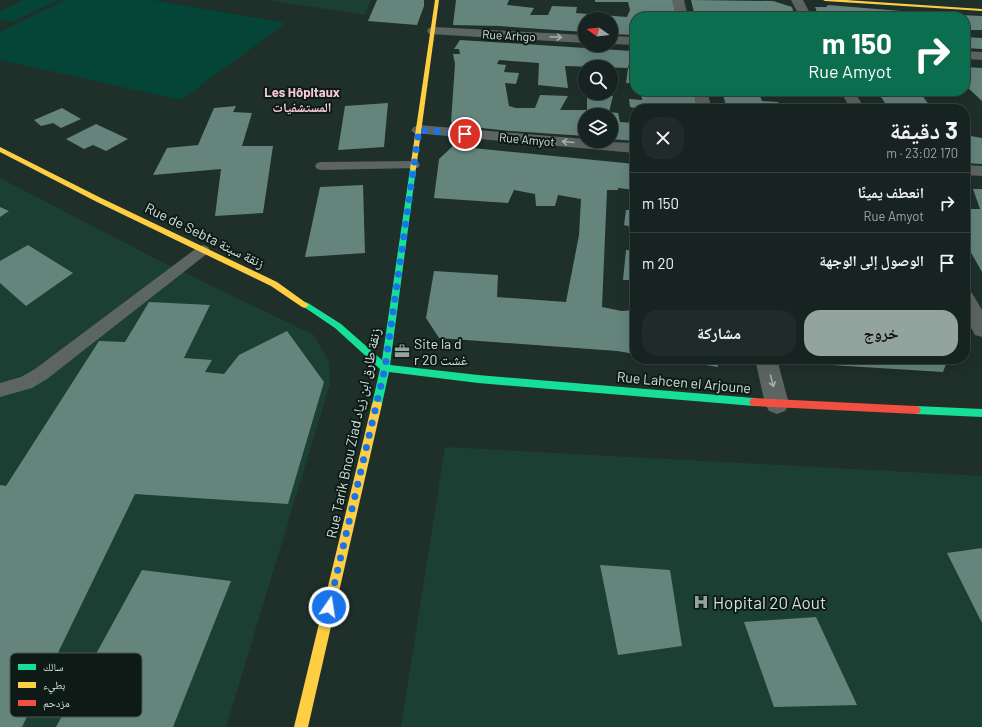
<!DOCTYPE html>
<html lang="ar">
<head>
<meta charset="utf-8">
<style>
  body { margin:0; font-family:Barlow,"Noto Naskh Arabic",sans-serif; background:#202b29; color:#f1f3f6; direction:rtl; height:100vh; display:flex; flex-direction:column; font-size:15px; white-space:nowrap }
  * { box-sizing:border-box; margin:0 }
  p { font-size:13px; color:#9ea4a5 }
  .icon { flex:none; width:22px; height:22px; fill:none; stroke:currentColor; stroke-width:2; stroke-linecap:round; stroke-linejoin:round }
  .map { position:relative; flex:1; overflow:hidden; direction:ltr }
  .sheet { position:absolute; left:630px; top:104px; width:340px; height:260px; display:flex; flex-direction:column; background:#172320; border-radius:16px; box-shadow:0 4px 16px #0002,0 0 0 1px #36403e; direction:rtl }
  .sheet>* { flex:none }
  .hud { position:absolute; left:630px; top:12px; width:340px; height:84px; border-radius:16px; box-shadow:0 4px 16px #0002,0 0 0 1px #36403e; direction:rtl; background:#0b6e4f; color:#fff; overflow:hidden }
  .needle { width:26px; rotate:285deg }
  .tools { position:absolute; left:578px; top:12px; display:grid; gap:8px }
  .tools a { display:grid; place-items:center; width:40px; height:40px; border-radius:50%; background:#172320; box-shadow:0 4px 16px #0002,0 0 0 1px #36403e; font-size:20px }
  .pin { position:absolute; display:grid; place-items:center; width:34px; height:34px; color:#fff; margin:-17px; border:2px solid #fff; border-radius:50%; box-shadow:0 1px 4px #0007 }
  .me { position:absolute; width:44px; margin:-22px; rotate:13deg; stroke-linejoin:round; filter:drop-shadow(0 0 3px #0008) }
  .turn { display:flex; align-items:center; gap:14px; height:84px; padding:0 12px; font-size:18px }
  .turn .icon { width:52px; height:52px; stroke-width:2.5 }
  .turn b { display:block; font-size:28px; line-height:34px }
  .round { display:grid; place-items:center; flex:none; width:42px; height:42px; border-radius:16px; background:#202b29 }
  .headline { display:flex; align-items:center; justify-content:space-between; height:68px; padding:0 12px }
  h1 { font-size:24px; font-weight:700; line-height:30px }
  .primary-button { display:flex; gap:8px; margin-top:auto; padding:8px 12px }
  .primary-button a { flex:1; height:46px; border-radius:16px; background:#93a39d; color:#111; font-size:16px; font-weight:700; line-height:46px; text-align:center }
  .primary-button a+a { background:#202b29; color:#f1f3f6 }
  ul { padding:0; list-style:none }
  li { display:flex; align-items:center; gap:12px; height:60px; padding:0 12px; border-top:1px solid #36403e }
  li div { flex:1 }
  li b { display:block; font-size:15px }
  li em { font-style:normal }
  .map>svg:first-child { display:block }
  .built { fill:#1c3f34 }
  .green { fill:#044537 }
  .building { fill:#65857c }
  .lines { fill:none; stroke-linecap:round; stroke-linejoin:round }
  .lane { fill:#5d6562; fill-rule:evenodd }
  .street { fill:#5d6562; fill-rule:evenodd }
  .fast { fill:#16e098; fill-rule:evenodd }
  .slow { fill:#ffcf43; fill-rule:evenodd }
  .jam { fill:#f24e42; fill-rule:evenodd }
  .oneway { stroke:#a3afab }
  .route { stroke:#1a73e8; stroke-width:7; stroke-dasharray:0 12.6 }
  .labels { text-anchor:middle; dominant-baseline:central; stroke-width:4; stroke-linejoin:round; paint-order:stroke }
  .far-street-label { font-size:12px; fill:#d1e1db; stroke:#0e1a16 }
  .far-quarter-label { font-size:13px; font-weight:bold; fill:#f9c8db; stroke:#0e1a16 }
  .street-label { font-size:14px; fill:#d1e1db; stroke:#0e1a16 }
  .poi-label { font-size:14px; fill:#d1e1db; stroke:#0e1a16; text-anchor:start }
  .near-poi-label { font-size:17px; fill:#d1e1db; stroke:#0e1a16; text-anchor:start }
  .key { fill:#0e1a16; stroke:#485651; stroke-width:1 }
  .key-label { font-size:11px; fill:#d1e1db }
</style>
</head>
<body>
<div class="map">
<svg width="982" height="727" viewBox="0 0 982 727">
  <rect width="100%" height="100%" fill="#1f2f2a"/>
  <g class="built">
    <path d="M268,0H371L365,15Z"/>
    <path d="M0,178L160,261L314,335L329,362L330,384L226,727H0Z"/>
    <path d="M445,447L982,476V727H401Z"/>
  </g>
  <g class="green">
    <path d="M24,0H58L12,22L0,20V11Z"/>
    <path d="M65,0H153L286,23L181,100L0,60V32Z"/>
  </g>
  <g class="building">
    <path d="M377,0H424V6L417,25L368,21Z"/>
    <path d="M456,0H509L507,5L534,8L530,15H548L552,6L577,7L576,13L627,17L630,10L628,2H595V0H673L676,17H635V35L611,34V19H585V32L499,26L453,25Z"/>
    <path d="M691,0L773,1L792,7L795,17L731,16V17H695Z"/>
    <path d="M828,5L938,14L982,16V30H965V17H829L818,15L815,7H826Z"/>
    <path d="M965,37L982,38V49L965,48Z"/>
    <path d="M460,40L632,51L628,68L565,66L568,88L538,85L539,63L499,60L497,64L506,65L504,72L519,73L516,84L505,83L509,106L516,108H535L540,95L568,96L560,110H587V94L613,96L609,112L618,113L620,122L635,123V141L611,139V115H585V136L511,131L462,126L451,122L455,64L453,54H460L459,49H454Z"/>
    <path d="M965,67L982,68V101L965,85Z"/>
    <path d="M628,68L635,69V83H626Z"/>
    <path d="M641,91H694L697,109H641L630,107L629,99L642,100Z"/>
    <path d="M722,91H758L762,101L778,102L782,109H727Z"/>
    <path d="M877,91H919L932,109H889Z"/>
    <path d="M388,103L384,147L338,150L345,106Z"/>
    <path d="M236,106L233,112L252,113L242,146H273L263,213L215,216L221,169L153,175L167,148L198,145L214,108Z"/>
    <path d="M62,108L81,119L61,128L53,123L41,126L34,120Z"/>
    <path d="M96,124L128,139L106,151L93,145L84,149L66,139Z"/>
    <path d="M965,135L982,138V164L965,163Z"/>
    <path d="M453,146L635,164V190L618,188V190H607L602,307L622,311L635,310V354L617,351L439,338L426,318L434,271L498,275L497,297L566,302L579,235L581,199L558,195L555,206H536L535,194L514,190L508,203L434,198L439,159Z"/>
    <path d="M363,185L365,253L305,257L320,187Z"/>
    <path d="M973,189H982V272L965,242V209H980Z"/>
    <path d="M0,207L9,211L0,217Z"/>
    <path d="M626,210H635V228L624,225Z"/>
    <path d="M28,245L73,273L26,306L0,283V261Z"/>
    <path d="M626,250L635,251V280H623Z"/>
    <path d="M149,302L210,305L184,358L212,360L205,372L224,374L239,355L287,331L324,382L288,504L135,494L22,727H0V485L6,486L99,341L125,342Z"/>
    <path d="M674,359H717L718,367L674,360Z"/>
    <path d="M791,359H948L943,372L799,363Z"/>
    <path d="M982,548V623L947,553Z"/>
    <path d="M600,565L670,570L682,646L618,655Z"/>
    <path d="M142,570L231,581L173,727H56Z"/>
    <path d="M816,617L857,705L774,707L744,622Z"/>
  </g>
  <g class="lines">
    <g class="lane">
      <path d="M414,161L418,162L420,165L418,168L321,170L317,169L315,166L317,163L321,162Z"/>
      <path d="M203,245L208,247L210,250L208,253L47,379L32,388L0,397V383L21,377L35,369L198,247Z"/>
    </g>
    <g class="street">
      <path d="M672,0H684L688,17H676Z"/>
      <path d="M791,0H803L812,17H800Z"/>
      <path d="M433,27L585,35V43L429,34L427,31L429,28Z"/>
      <path d="M611,36L635,37V45L611,44Z"/>
      <path d="M965,51L982,52V60L965,59Z"/>
      <path d="M693,91H707L712,109H698Z"/>
      <path d="M840,91H854L865,109H851Z"/>
      <path d="M419,125L585,139V141L635,143V153L414,133L411,130L414,127Z"/>
      <path d="M965,165L982,166V176L965,175Z"/>
      <path d="M965,291L972,293L982,310V337L975,335L965,317Z"/>
      <path d="M755,359H777L789,404L785,411L777,414L769,411L765,404Z"/>
    </g>
    <g class="fast">
      <path d="M413,167L416,169L390,365L478,375L754,398L757,399L759,402L757,405L754,406L478,383L389,372L382,404L380,407L377,408L374,407L372,404L380,369L335,328L301,305L305,302L308,303L341,324L382,360L410,169Z"/>
      <path d="M916,406L982,409V417L916,414L913,413L911,410L913,407Z"/>
    </g>
    <g class="slow">
      <path d="M435,0H439L416,169L413,171L410,169Z"/>
      <path d="M823,0H846L982,9V11L825,1Z"/>
      <path d="M0,147L101,198L277,282L309,305L305,308L302,307L271,286L97,202L0,152Z"/>
      <path d="M377,400L380,401L382,404L308,727H294L372,404L374,401Z"/>
    </g>
    <path class="jam" d="M754,398L916,406L919,407L921,410L919,413L916,414L754,406L751,405L749,402L751,399Z"/>
  </g>
  <defs><path id="oneway-shaft" d="M-6 0H5M1.5-3L5.5 0L1.5 3" fill="none" stroke-width="1.6" stroke-linecap="round" stroke-linejoin="round"/></defs>
  <g class="oneway">
    <use href="#oneway-shaft" transform="translate(556 37) rotate(3)"/>
    <use href="#oneway-shaft" transform="translate(568 142) rotate(-175)"/>
    <use href="#oneway-shaft" transform="translate(772 381) rotate(76)"/>
  </g>
  <g class="lines">
    <path class="route" d="M329,607L385,368L419,130L465,134"/>
  </g>
  <defs>
    <g id="office-bare" transform="scale(1.2)"><path d="M-6-3h4V-5.5h4V-3h4V5H-6ZM-1-4.5V-3h2v-1.5ZM-6 0V1H6V0Z" fill="#93a39d" stroke="#0e1a16" stroke-width="2.5" paint-order="stroke"/></g>
    <g id="hospital-bare" transform="scale(1.2)"><path d="M-5-5h3v3.5h4V-5h3V5h-3V1.5h-4V5h-3Z" fill="#93a39d" stroke="#0e1a16" stroke-width="2.5" paint-order="stroke"/></g>
  </defs>
  <g fill-rule="evenodd">
    <use href="#office-bare" x="402" y="351"/>
    <use href="#hospital-bare" x="701" y="602"/>
  </g>
  <g class="labels">
    <g class="far-street-label">
      <text transform="translate(509 35) rotate(3)">Rue Arhgo</text>
      <text transform="translate(527 139) rotate(5)">Rue Amyot</text>
    </g>
    <g class="far-quarter-label">
      <text x="302" y="92">Les Hôpitaux<tspan x="302" dy="15">المستشفيات</tspan></text>
    </g>
    <g class="street-label">
      <text transform="translate(205 235) rotate(26)">Rue de Sebta زنقة سبتة</text>
      <text transform="translate(684 382) rotate(5)">Rue Lahcen el Arjoune</text>
      <text transform="translate(353 433) rotate(-78)">Rue Tarik Bnou Ziad زنقة طارق ابن زياد</text>
    </g>
    <g class="poi-label">
      <text x="414" y="343">Site la d<tspan x="414" dy="16">r 20 غشت</tspan></text>
    </g>
    <g class="near-poi-label">
      <text x="713" y="602">Hopital 20 Aout</text>
    </g>
  </g>
  <rect x="10" y="653" width="132" height="64" rx="6" class="key"/>
  <rect x="18" y="664" width="18" height="6" fill="#16e098"/>
  <rect x="18" y="682" width="18" height="6" fill="#ffcf43"/>
  <rect x="18" y="700" width="18" height="6" fill="#f24e42"/>
  <g class="key-label">
    <text x="43" y="671">سالك</text>
    <text x="43" y="689">بطيء</text>
    <text x="43" y="707">مزدحم</text>
  </g>
</svg>
<div class="tools">
<a><svg class="needle" viewBox="-14 -14 28 28"><path d="M0-13l5 13h-10z" fill="#e53935"/><path d="M0 13l5-13h-10z" fill="#9ea4a5"/></svg></a>
<a><svg class="icon" aria-label="search" viewBox="0 0 24 24"><circle cx="10" cy="10" r="6"/><path d="M15 15l6 6"/></svg></a>
<a><svg class="icon" aria-label="layers" viewBox="0 0 24 24"><path d="M12 4l9 5-9 5-9-5zM3 14l9 5 9-5"/></svg></a>
</div>
<div class="pin" style="left:465px;top:134px;background:#d93025"><svg class="icon" aria-label="arrive" viewBox="0 0 24 24"><path d="M6 21V4h12l-3 4 3 4H6"/></svg></div>
<svg class="me" style="left:329px;top:607px" viewBox="-20 -20 40 40"><circle r="17" fill="#1a73e8" stroke="#fff" stroke-width="3"/><path d="M0-11L8 9 0 5-8 9z" fill="#fff"/></svg>
<div class="hud">
<div class="turn"><svg class="icon" aria-label="right" viewBox="0 0 24 24"><path d="M7 20v-9h11M14 6l5 5-5 5"/></svg><div><b>150 m</b>Rue Amyot</div></div>
</div>
<section class="sheet">
<div class="headline"><div><h1>3 دقيقة</h1><p>170 m · 23:02</p></div><a class="round"><svg class="icon" aria-label="close" viewBox="0 0 24 24"><path d="M6 6l12 12M18 6L6 18"/></svg></a></div>
<ul>
<li><svg class="icon" aria-label="right" viewBox="0 0 24 24"><path d="M7 20v-9h11M14 6l5 5-5 5"/></svg><div><b>انعطف يمينًا</b><p>Rue Amyot</p></div><em>150 m</em></li>
<li><svg class="icon" aria-label="arrive" viewBox="0 0 24 24"><path d="M6 21V4h12l-3 4 3 4H6"/></svg><div><b>الوصول إلى الوجهة</b></div><em>20 m</em></li>
</ul>
<div class="primary-button"><a>خروج</a><a>مشاركة</a></div>
</section>
</div>
</body>
</html>
